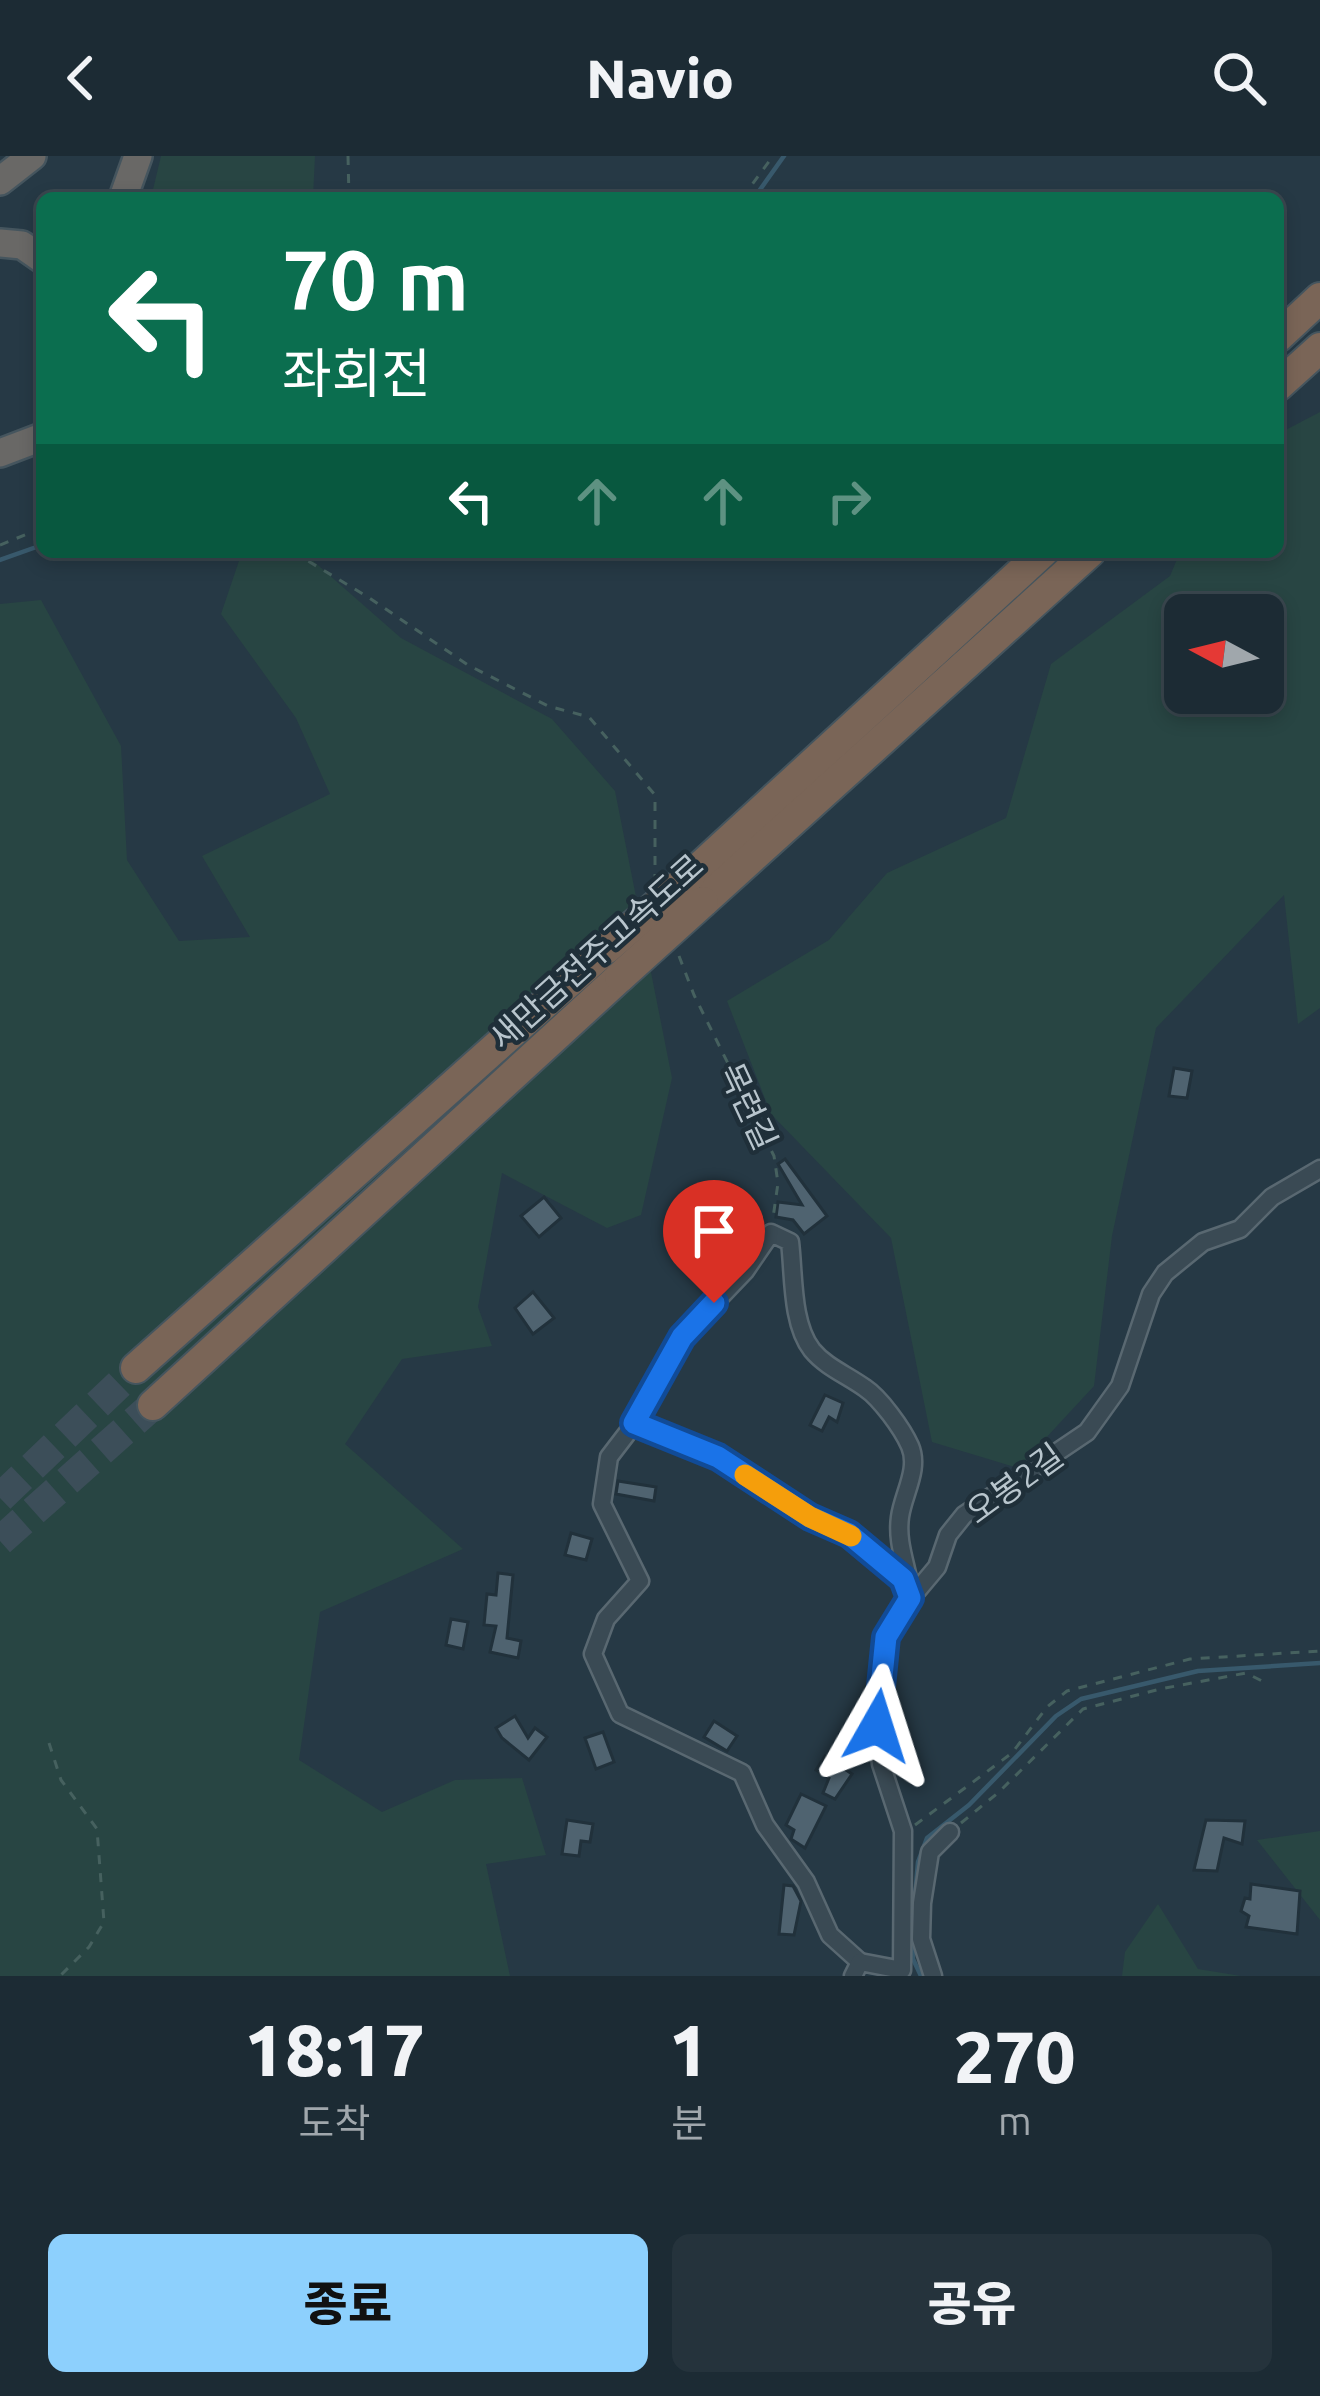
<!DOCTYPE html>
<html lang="ko">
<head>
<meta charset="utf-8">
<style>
  body { margin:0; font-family:Ubuntu,"Noto Sans KR",sans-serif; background:#25333c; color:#f1f3f6; height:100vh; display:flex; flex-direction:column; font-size:45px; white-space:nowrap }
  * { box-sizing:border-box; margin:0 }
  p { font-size:39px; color:#a0a7ac }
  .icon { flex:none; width:66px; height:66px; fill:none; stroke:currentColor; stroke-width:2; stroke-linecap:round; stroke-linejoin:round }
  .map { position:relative; height:1820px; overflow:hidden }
  .side { display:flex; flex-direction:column; background:#1c2b34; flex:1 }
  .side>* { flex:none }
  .hud { position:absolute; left:36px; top:36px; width:1248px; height:366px; border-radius:18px; box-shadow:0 6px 18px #0003,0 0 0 3px #3a474f; background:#0b6e4f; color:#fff; overflow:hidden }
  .needle { width:78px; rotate:277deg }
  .controls { position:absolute; left:1164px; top:438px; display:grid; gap:24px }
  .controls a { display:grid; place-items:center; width:120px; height:120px; border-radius:18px; background:#1c2b34; box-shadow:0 6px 18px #0003,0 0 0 3px #3a474f; font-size:60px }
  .pin { position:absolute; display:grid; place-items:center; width:102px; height:102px; color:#fff; margin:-123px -51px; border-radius:50% 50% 50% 0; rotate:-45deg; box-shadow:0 0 12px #0007 }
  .pin .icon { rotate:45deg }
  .me { position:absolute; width:132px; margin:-66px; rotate:6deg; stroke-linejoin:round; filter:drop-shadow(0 0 9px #0008) }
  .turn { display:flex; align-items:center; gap:42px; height:252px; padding:0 48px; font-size:54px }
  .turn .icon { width:156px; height:156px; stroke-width:2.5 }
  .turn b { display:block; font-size:84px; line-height:102px }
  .lanes { display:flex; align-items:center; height:114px; padding:0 48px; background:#0003; justify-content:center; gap:60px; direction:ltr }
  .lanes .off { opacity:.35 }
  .eta { display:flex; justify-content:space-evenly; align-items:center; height:204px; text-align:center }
  .eta b { font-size:72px; font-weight:800; line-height:84px }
  .cta { display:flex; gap:24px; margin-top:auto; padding:24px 48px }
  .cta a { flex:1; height:138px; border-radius:18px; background:#8dd0fd; color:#111; font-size:48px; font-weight:800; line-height:138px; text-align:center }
  .cta a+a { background:#25333c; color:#f1f3f6 }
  header { display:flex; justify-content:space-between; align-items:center; height:156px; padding:0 48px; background:#1c2b34; font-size:54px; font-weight:800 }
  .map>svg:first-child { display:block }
  .green { fill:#284543; fill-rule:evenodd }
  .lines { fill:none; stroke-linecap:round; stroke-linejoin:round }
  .stream { stroke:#38596c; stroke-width:4.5 }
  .building { fill:#4f6370; stroke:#21313b; stroke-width:3 }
  .motorway-tunnel { stroke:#3c4e59; stroke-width:30; stroke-dasharray:30 15; stroke-linecap:butt }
  .minor-casing { stroke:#596871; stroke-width:21 }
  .trunk-casing { stroke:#45555e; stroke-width:32 }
  .motorway-casing { stroke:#45555e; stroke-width:34 }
  .path { stroke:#46615f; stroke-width:3; stroke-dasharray:9 9; stroke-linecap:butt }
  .minor { stroke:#3a4a54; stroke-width:16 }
  .trunk { stroke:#696866; stroke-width:27 }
  .motorway { stroke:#7a6557; stroke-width:30 }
  .motorway-bridge-casing { stroke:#45555e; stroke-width:34; stroke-linecap:butt }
  .motorway-bridge { stroke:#7a6557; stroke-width:30 }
  .route-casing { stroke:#114b97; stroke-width:30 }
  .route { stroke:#1a73e8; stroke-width:21 }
  .slow { stroke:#f59e0b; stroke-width:21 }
  .labels { text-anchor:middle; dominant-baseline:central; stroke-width:9; stroke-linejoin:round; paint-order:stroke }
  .street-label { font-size:33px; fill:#b8c5cd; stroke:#1f2f39 }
</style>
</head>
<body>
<header><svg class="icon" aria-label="back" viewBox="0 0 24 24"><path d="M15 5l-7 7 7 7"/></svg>Navio<svg class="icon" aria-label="search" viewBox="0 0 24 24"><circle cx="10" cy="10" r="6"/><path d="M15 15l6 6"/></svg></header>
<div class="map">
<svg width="1320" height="1820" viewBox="0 0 1320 1820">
  <rect width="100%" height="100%" fill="#263945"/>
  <g class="green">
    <path d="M161,0H315L313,42H151Z"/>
    <path d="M1320,256V852L1298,868L1284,739L1156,872L1112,1080L1094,1230L1018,1312L932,1286L891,1082L771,958L727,845L829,784L887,717L1006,662L1051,508L1170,420L1180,396H1278V278ZM1263,459V537H1185V459Z"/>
    <path d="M242,396H303L401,482L552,563L615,635L672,922L641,1059L607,1072L502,1017L478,1151L492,1190L402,1203L345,1288L463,1393L320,1456L299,1604L382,1656L455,1624L522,1622L546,1699L486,1708L510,1820H0V448L41,444L121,590L127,704L179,785L250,781L202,700L330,638L296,562L221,458Z"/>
    <path d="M1320,1675V1764L1257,1684Z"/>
    <path d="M1158,1748L1198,1813L1241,1820H1122L1125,1796Z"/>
  </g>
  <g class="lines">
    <g class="stream">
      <path d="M754,42L784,0"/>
      <path d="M0,404L42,389"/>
      <path d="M915,1740L918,1706L927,1682L969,1649L1056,1560L1081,1543L1198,1515L1320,1507"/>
      <path d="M914,1751L913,1803L921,1820"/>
    </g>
  </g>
  <g class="building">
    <path d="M1174,912L1192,915L1187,942L1169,940Z"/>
    <path d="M785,1003L827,1060L804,1078L793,1064L776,1061L778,1046L802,1049L778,1008Z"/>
    <path d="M544,1041L561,1062L539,1081L521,1060Z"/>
    <path d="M533,1136L554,1162L533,1178L515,1152Z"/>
    <path d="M825,1239L843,1247L837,1266L829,1261L822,1275L810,1269Z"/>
    <path d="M618,1325L656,1331L654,1345L616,1338Z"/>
    <path d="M571,1377L592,1383L586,1404L565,1399Z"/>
    <path d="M498,1417L513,1419L507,1482L521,1485L518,1502L490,1496L496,1470L484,1469L487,1438L496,1439Z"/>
    <path d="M451,1463L468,1466L463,1493L446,1489Z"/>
    <path d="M515,1560L528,1582L535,1572L547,1581L529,1604L502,1582L496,1572Z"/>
    <path d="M714,1565L737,1580L727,1595L704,1581Z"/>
    <path d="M603,1576L614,1606L596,1613L585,1582Z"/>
    <path d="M825,1600L852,1618L835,1643L823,1637L829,1622L816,1614Z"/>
    <path d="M801,1638L826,1650L805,1692L791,1683L794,1674L786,1669Z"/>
    <path d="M567,1664L593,1668L590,1686L581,1685L579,1700L562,1698Z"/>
    <path d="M1206,1664L1245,1665L1242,1688L1224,1682L1217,1715L1194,1714Z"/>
    <path d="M1251,1728L1300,1735L1297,1778L1246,1771L1249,1760L1241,1755L1245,1742L1250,1743Z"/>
    <path d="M784,1729L793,1730L801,1745L794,1779L779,1778Z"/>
  </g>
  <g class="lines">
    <g class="motorway-tunnel">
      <path d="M0,1342L136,1212"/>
      <path d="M0,1385L153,1249"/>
    </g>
    <g class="minor-casing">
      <g id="minor">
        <path d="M635,1267L718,1302L810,1361L849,1378L903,1423L908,1435"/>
        <path d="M860,1806L830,1779L806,1726L765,1669L742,1617L620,1558L593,1498L606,1463L640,1425L602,1348L609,1301L635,1267L682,1181L745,1115L771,1077L790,1086C794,1118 791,1167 812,1194C826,1211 847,1219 865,1232C880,1242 902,1272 910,1290C920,1313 903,1338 900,1361C896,1390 909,1413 911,1442"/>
        <path d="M853,1820L860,1806L902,1814L903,1675L881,1608L877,1570L886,1481L911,1442L937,1411L948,1379L964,1359L1087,1276L1120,1230L1151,1138L1165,1117L1203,1086L1240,1073L1272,1041L1320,1013"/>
        <path d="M933,1820L921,1783L922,1747L930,1696L950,1676"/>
      </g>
    </g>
    <g class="trunk-casing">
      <g id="trunk">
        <path d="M0,25L32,0"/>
        <path d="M123,42L138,0"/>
        <path d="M0,87L22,89L42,103"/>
        <path d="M0,297L42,281"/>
      </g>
    </g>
    <g class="motorway-casing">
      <g id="motorway">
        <path d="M1278,181L1320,142"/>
        <path d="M1278,230L1320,192"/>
        <path d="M690,720L1043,396"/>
        <path d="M703,746L1090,396"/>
        <path d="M136,1212L606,793"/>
        <path d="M153,1249L620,821"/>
      </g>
    </g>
    <g class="path">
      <path d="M348,0L349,42"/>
      <path d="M742,42L773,0"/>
      <path d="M0,389L42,372"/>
      <path d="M293,396L368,441L468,509L548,550L589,561L655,639V722"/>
      <path d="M679,800L694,839L774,1000L778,1027L773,1062"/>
      <path d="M49,1587L61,1624L97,1673L104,1766L89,1791L60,1820"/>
      <path d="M961,1667L999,1636L1083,1553L1160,1533L1246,1517L1262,1525"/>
      <path d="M915,1669L1012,1597L1047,1551L1067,1535L1190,1503L1320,1495"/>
    </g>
    <use href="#minor" class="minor"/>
    <use href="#trunk" class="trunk"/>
    <use href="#motorway" class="motorway"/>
    <g class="motorway-bridge-casing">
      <g id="motorway-bridge">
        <path d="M606,793L690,720"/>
        <path d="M620,821L703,746"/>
      </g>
    </g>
    <use href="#motorway-bridge" class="motorway-bridge"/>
  </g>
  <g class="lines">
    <g class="route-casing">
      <path id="route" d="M714,1147L682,1181L634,1267L718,1301L810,1361L849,1378L903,1423L910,1442L886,1481L877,1570"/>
    </g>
    <use href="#route" class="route"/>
    <path class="slow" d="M745,1319L810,1361L851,1380"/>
  </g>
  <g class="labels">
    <g class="street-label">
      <text transform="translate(596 795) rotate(-42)">새만금전주고속도로</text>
      <text transform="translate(749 950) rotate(65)">목련길</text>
      <text transform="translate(1014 1327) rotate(-36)">오봉2길</text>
    </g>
  </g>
</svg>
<div class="controls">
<a><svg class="needle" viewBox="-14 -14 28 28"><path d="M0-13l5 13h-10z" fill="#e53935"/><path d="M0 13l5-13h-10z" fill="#a0a7ac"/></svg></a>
</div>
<div class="pin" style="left:714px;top:1147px;background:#d93025"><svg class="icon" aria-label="arrive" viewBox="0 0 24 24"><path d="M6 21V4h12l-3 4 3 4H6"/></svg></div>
<svg class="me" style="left:877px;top:1570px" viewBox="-20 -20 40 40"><path d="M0-17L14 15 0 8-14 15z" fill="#1a73e8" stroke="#fff" stroke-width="4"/></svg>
<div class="hud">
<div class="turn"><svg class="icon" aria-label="left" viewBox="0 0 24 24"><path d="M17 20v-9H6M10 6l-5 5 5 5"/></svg><div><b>70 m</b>좌회전</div></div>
<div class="lanes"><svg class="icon" aria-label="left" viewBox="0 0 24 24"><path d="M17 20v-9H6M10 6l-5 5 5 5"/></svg><svg class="icon off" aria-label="ahead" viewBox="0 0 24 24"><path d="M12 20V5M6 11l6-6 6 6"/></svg><svg class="icon off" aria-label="ahead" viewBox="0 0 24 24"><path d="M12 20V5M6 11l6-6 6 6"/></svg><svg class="icon off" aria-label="right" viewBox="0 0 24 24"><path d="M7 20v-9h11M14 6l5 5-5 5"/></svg></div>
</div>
</div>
<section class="side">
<div class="eta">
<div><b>18:17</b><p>도착</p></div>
<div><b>1</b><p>분</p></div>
<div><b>270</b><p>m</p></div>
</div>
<div class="cta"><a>종료</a><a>공유</a></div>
</section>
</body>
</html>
